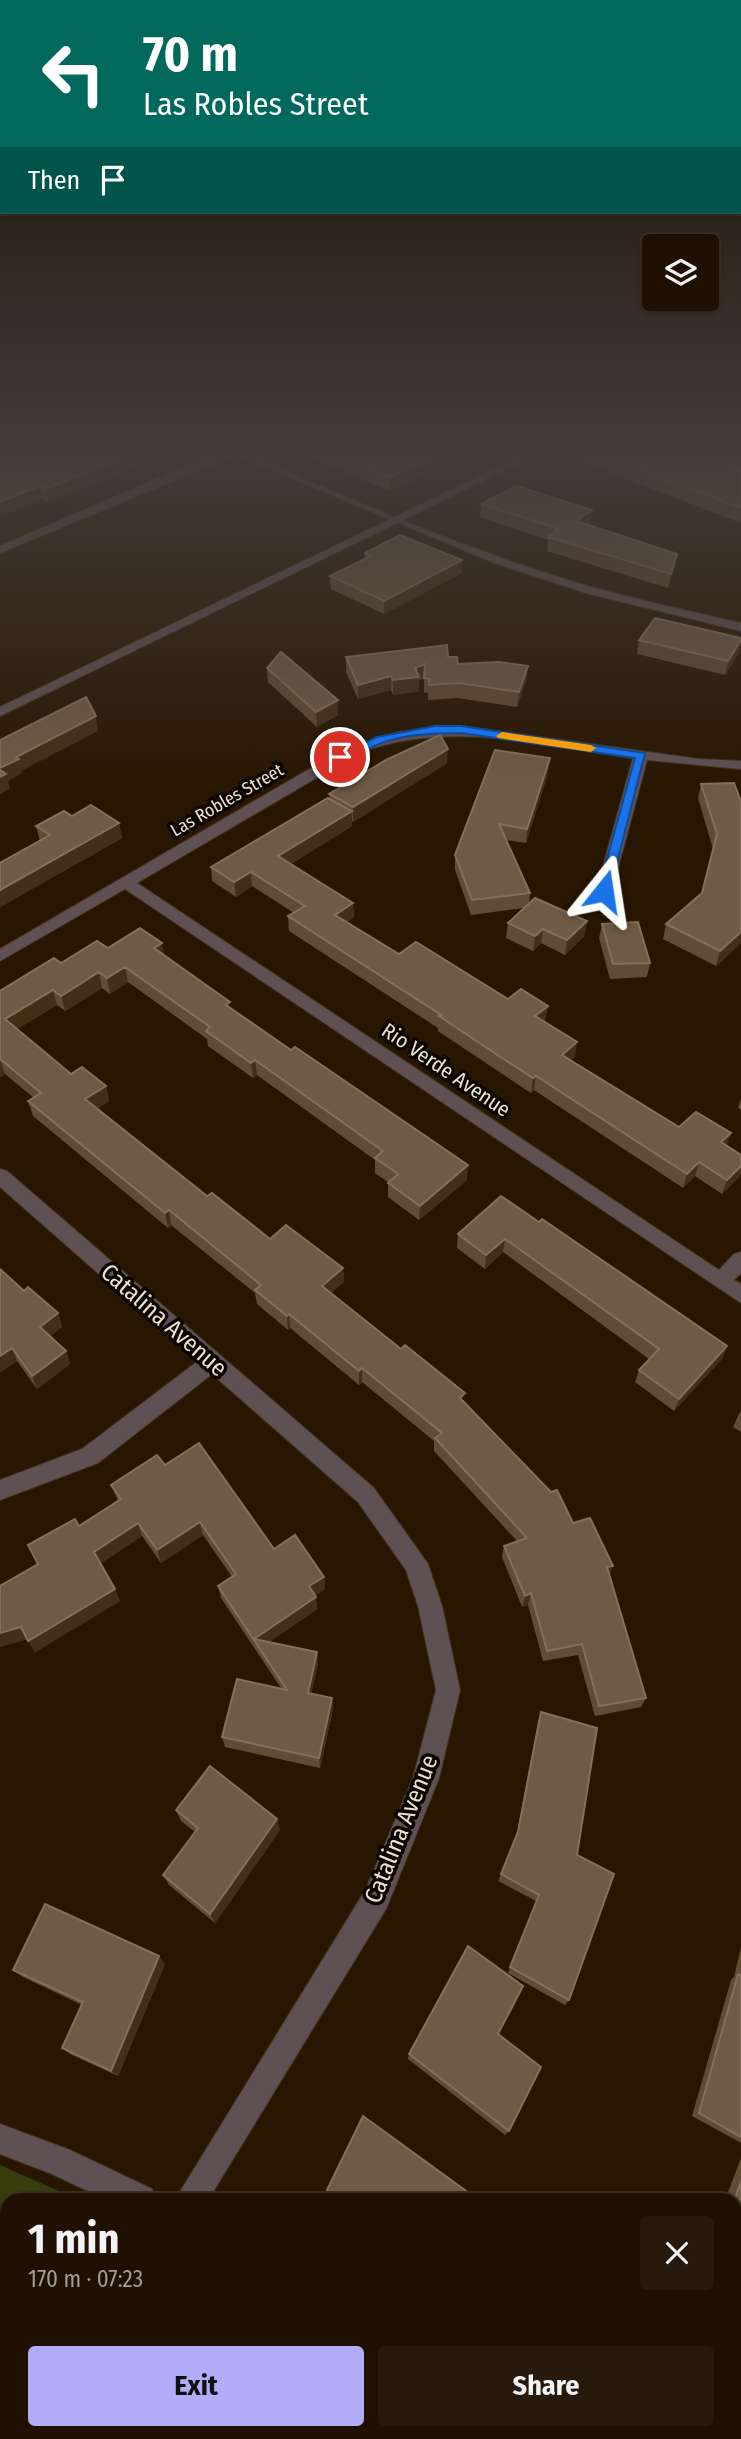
<!DOCTYPE html>
<html lang="en">
<head>
<meta charset="utf-8">
<style>
  body { margin:0; font-family:"Fira Sans Condensed",sans-serif; background:#27190b; color:#f1f3f6; height:100vh; display:flex; flex-direction:column; font-size:26px; white-space:nowrap }
  * { box-sizing:border-box; margin:0 }
  p { font-size:23px; color:#a19d99 }
  .icon { flex:none; width:38px; height:38px; fill:none; stroke:currentColor; stroke-width:2; stroke-linecap:round; stroke-linejoin:round }
  .map { position:relative; flex:1; overflow:hidden }
  .side { position:absolute; left:0px; top:2193px; width:742px; height:247px; display:flex; flex-direction:column; background:#1f1001; border-radius:21px 21px 0 0; box-shadow:0 2px 5px #0004,0 0 0 2px #3c3023 }
  .side>* { flex:none }
  .banner { position:absolute; left:0px; top:0px; width:742px; height:214px; box-shadow:0 2px 5px #0004,0 0 0 2px #3c3023; background:#00695c; color:#fff; overflow:hidden }
  .buttons { position:absolute; left:642px; top:234px; display:grid; gap:14px }
  .buttons a { display:grid; place-items:center; width:77px; height:77px; border-radius:7px; background:#1f1001; box-shadow:0 2px 5px #0004,0 0 0 2px #3c3023; font-size:35px }
  .pin { position:absolute; display:grid; place-items:center; width:60px; height:60px; color:#fff; margin:-30px; border:4px solid #fff; border-radius:50%; box-shadow:0 2px 7px #0007 }
  .me { position:absolute; width:77px; margin:-38px; rotate:15deg; stroke-linejoin:round; filter:drop-shadow(0 0 5px #0008) }
  .turn { display:flex; align-items:center; gap:24px; height:147px; padding:0 28px; font-size:32px }
  .turn .icon { width:91px; height:91px; stroke-width:2.5 }
  .turn b { display:block; font-size:49px; line-height:60px }
  .then { display:flex; align-items:center; height:66px; padding:0 28px; background:#0003; gap:14px; font-size:26px }
  .round { display:grid; place-items:center; flex:none; width:74px; height:74px; border-radius:7px; background:#27190b }
  .summary { display:flex; align-items:center; justify-content:space-between; height:119px; padding:0 28px }
  h1 { font-size:42px; font-weight:700; line-height:52px }
  .cta { display:flex; gap:14px; margin-top:auto; padding:14px 28px }
  .cta a { flex:1; height:80px; border-radius:7px; background:#b2adf9; color:#111; font-size:28px; font-weight:700; line-height:80px; text-align:center }
  .cta a+a { background:#27190b; color:#f1f3f6 }
  .map>svg:first-child { display:block }
  .green { fill:#383d0d }
  .lines { fill:none; stroke-linecap:round; stroke-linejoin:round }
  .minor-casing { stroke:#44321e; stroke-width:2 }
  .tertiary-casing { stroke:#44321e; stroke-width:2 }
  .minor { fill:#5f5054; fill-rule:evenodd }
  .tertiary { fill:#5f5054; fill-rule:evenodd }
  .wall { fill:#604b34 }
  .shaded-wall { fill:#432f18 }
  .building { fill:#6f5b45; stroke:#83705b; stroke-width:2 }
  .route { fill:#1a73e8; stroke:#114b97; stroke-width:2 }
  .slow { fill:#f59e0b }
  .labels { text-anchor:middle; dominant-baseline:central; stroke-width:7; stroke-linejoin:round; paint-order:stroke }
  .far-street-label { font-size:18px; fill:#ede0d2; stroke:#0b0500 }
  .street-label { font-size:21px; fill:#ede0d2; stroke:#0b0500 }
  .near-street-label { font-size:24px; fill:#ede0d2; stroke:#0b0500 }
</style>
</head>
<body>
<div class="map">
<svg width="741" height="2439" viewBox="0 0 741 2439">
  <rect width="100%" height="100%" fill="#291601"/>
  <g class="green">
    <path d="M0,2165L79,2200H7V2318L0,2316Z"/>
    <path d="M417,2433L425,2439H204L196,2433Z"/>
  </g>
  <g class="lines">
    <g class="minor-casing">
      <g id="minor">
        <path d="M226,449H240C346,499 458,546 571,581C627,598 684,610 741,623V631L586,593L497,564L236,455L0,553V546Z"/>
        <path d="M461,726L699,759L741,761V769L647,760L612,891L604,896L596,891L633,758C542,745 448,719 359,753L137,883L719,1270L734,1254L741,1252V1273L734,1280L741,1284V1303L125,889L0,961V949L335,754L399,732Z"/>
        <path d="M0,1169L7,1171L374,1488L428,1564L442,1606L460,1690L439,1778L386,1909L208,2200H175L366,1889L413,1778L436,1690L418,1606L406,1570L358,1502L212,1374L98,1463L0,1500V1480L82,1449L198,1361L0,1187Z"/>
        <path d="M0,2124L70,2150L152,2189L156,2200H107L52,2174L0,2154Z"/>
        <path d="M0,2337L7,2340V2373L0,2370Z"/>
        <path d="M112,2432H150L153,2439H114Z"/>
        <path d="M424,2432H461L464,2439H426Z"/>
      </g>
    </g>
    <g class="tertiary-casing">
      <path id="tertiary" d="M536,449H549L0,716V707Z"/>
    </g>
    <use href="#minor" class="minor"/>
    <use href="#tertiary" class="tertiary"/>
  </g>
  <g class="wall">
    <path d="M0,449L176,451L48,502L43,499Z"/>
    <path d="M288,449H480L390,491Z"/>
    <path d="M583,449H741V523L582,462Z"/>
    <path d="M481,504L590,523L588,525L677,554L674,568L668,588L547,551L548,540L480,517Z"/>
    <path d="M365,553L462,560V573L384,614L331,589L330,576L365,558Z"/>
    <path d="M741,638L739,652L725,675L637,654L639,640Z"/>
    <path d="M346,657H448L458,664L526,681L517,707L458,698L428,700V693H424V679L419,680V691L393,695L391,690L358,699L346,672Z"/>
    <path d="M267,668L338,700V715L317,727L268,682Z"/>
    <path d="M447,763L353,822L352,821V826L291,864L353,903L354,917L347,922L399,954L508,999L548,1006L545,1020L544,1022L575,1057L570,1060L679,1127L731,1133L726,1146L741,1155V1175L722,1194L695,1176L683,1188L534,1090L531,1093L438,1031V1028L289,931L288,916L294,913L252,886L236,897L212,881L211,867L330,798L329,794Z"/>
    <path d="M548,773L526,843L506,840L530,893L529,904L587,921L584,936L565,955L541,943L533,951L506,938L508,923L524,908L471,915L455,870V855Z"/>
    <path d="M701,784L741,802V943L716,966L663,939L666,924L702,893L713,849L698,798Z"/>
    <path d="M72,816L119,823L122,838L0,907V863L40,841L36,826Z"/>
    <path d="M602,924L650,963L647,977L610,979L599,938Z"/>
    <path d="M108,948L164,955L231,1009L467,1180L419,1220L388,1197V1182L375,1173V1160L257,1075L253,1078L208,1046L207,1039L128,982L110,994L102,988L65,1011L57,1005L17,1029L71,1074L106,1086L109,1101L97,1109L207,1196L270,1239L343,1268L344,1282L331,1293L464,1403L573,1523L609,1575L646,1698L641,1707L595,1716L578,1655L543,1661L528,1605L522,1607L502,1557L504,1546L517,1541L434,1451V1441L362,1382L359,1385L290,1328L288,1330L257,1304L255,1293L171,1225L168,1228L33,1116L28,1101L34,1098L5,1074L0,1077V991L61,963Z"/>
    <path d="M741,1099V1110L738,1108Z"/>
    <path d="M539,1222L727,1346L722,1359L674,1411L635,1382L639,1370L649,1359L503,1252L485,1269L457,1248L458,1234Z"/>
    <path d="M24,1291L58,1313L62,1327L50,1336L66,1351L70,1364L37,1389L17,1361L0,1372Z"/>
    <path d="M741,1411V1432L733,1427L739,1414Z"/>
    <path d="M165,1465L274,1549L324,1577L325,1589L315,1595L316,1597L317,1609L269,1642L318,1663L311,1694L332,1698L333,1709L320,1768L225,1747L222,1737L281,1688L221,1598L218,1586L232,1577L203,1535L161,1563L142,1536L101,1563L120,1601L35,1652L27,1639L0,1647V1586L37,1564L28,1545L79,1526L118,1501L111,1485Z"/>
    <path d="M541,1712L577,1855L569,2000L565,2005L508,1973L536,1901L498,1881L516,1838L538,1721Z"/>
    <path d="M176,1810L280,1830L215,1923L169,1885L163,1875L195,1832L181,1821Z"/>
    <path d="M741,1947V2143L692,2116L731,1980L734,1977Z"/>
    <path d="M165,1964L118,2076L70,2054L62,2048L82,2005L23,1977L13,1970Z"/>
    <path d="M498,2034L509,2131L505,2135L408,2059L409,2054Z"/>
    <path d="M741,2158V2372L735,2200H725Z"/>
    <path d="M687,2432H707L703,2439H694Z"/>
  </g>
  <g class="shaded-wall">
    <path d="M146,449H175L176,451L48,502L46,489Z"/>
    <path d="M453,449H480L390,491V478Z"/>
    <path d="M40,486L43,499L0,517V502Z"/>
    <path d="M592,510L590,523L574,534L576,521Z"/>
    <path d="M677,554L674,568L668,588L671,574Z"/>
    <path d="M462,560V573L384,614V601Z"/>
    <path d="M741,640L739,652L725,675L728,661Z"/>
    <path d="M425,664V678L419,680V691L393,695V680L415,668Z"/>
    <path d="M528,666L526,681L517,707L519,692Z"/>
    <path d="M391,676V690L358,699V685Z"/>
    <path d="M338,700V715L317,727L316,712Z"/>
    <path d="M96,716L98,731L21,771L22,773L8,781L10,789L0,794V768L16,757Z"/>
    <path d="M448,749L447,763L353,822V807Z"/>
    <path d="M550,758L548,773L526,843L527,829Z"/>
    <path d="M352,811V826L279,871L278,856Z"/>
    <path d="M119,823L122,838L0,907V890Z"/>
    <path d="M251,872L252,886L236,897L234,882Z"/>
    <path d="M353,903L354,917L336,929L335,915Z"/>
    <path d="M587,921L584,936L565,955L567,940Z"/>
    <path d="M543,929L541,943L533,951L535,936Z"/>
    <path d="M741,932V943L716,966L720,951Z"/>
    <path d="M162,943L165,959L154,948Z"/>
    <path d="M125,967L128,982L110,994L107,978Z"/>
    <path d="M99,972L102,988L65,1011L61,996Z"/>
    <path d="M53,990L57,1005L9,1034L5,1019Z"/>
    <path d="M548,1006L545,1020L533,1030L535,1016Z"/>
    <path d="M577,1042L575,1057L559,1069L562,1055Z"/>
    <path d="M0,1059L5,1074L0,1077Z"/>
    <path d="M255,1060L257,1075L253,1078L251,1063Z"/>
    <path d="M536,1076L534,1090L531,1093L533,1078Z"/>
    <path d="M106,1086L109,1101L89,1114L85,1099Z"/>
    <path d="M731,1133L726,1148L721,1142Z"/>
    <path d="M699,1162L695,1176L683,1188L687,1174Z"/>
    <path d="M468,1165L467,1180L419,1220L420,1206Z"/>
    <path d="M741,1166V1175L722,1194L727,1180Z"/>
    <path d="M169,1210L171,1225L168,1228L165,1213Z"/>
    <path d="M505,1239L503,1252L485,1269L486,1255Z"/>
    <path d="M343,1268L344,1282L323,1300L322,1286Z"/>
    <path d="M58,1313L62,1327L45,1340L40,1327Z"/>
    <path d="M289,1314L290,1328L288,1330L287,1316Z"/>
    <path d="M727,1346L722,1359L674,1411L679,1399Z"/>
    <path d="M12,1348L17,1361L0,1372V1356Z"/>
    <path d="M66,1351L70,1364L37,1389L32,1376Z"/>
    <path d="M362,1368V1382L359,1385V1371Z"/>
    <path d="M200,1522L203,1535L161,1563L157,1550Z"/>
    <path d="M138,1523L142,1536L99,1564L94,1552Z"/>
    <path d="M613,1566L609,1577L607,1567Z"/>
    <path d="M324,1577L325,1589L310,1599L309,1586Z"/>
    <path d="M115,1589L120,1601L35,1652L28,1641Z"/>
    <path d="M531,1593L528,1605L522,1607L525,1596Z"/>
    <path d="M316,1597L317,1609L260,1648L254,1639Z"/>
    <path d="M21,1627L28,1639L0,1647V1633Z"/>
    <path d="M317,1652L318,1663L309,1704L308,1693Z"/>
    <path d="M332,1698L333,1709L320,1768L319,1758Z"/>
    <path d="M277,1819L280,1830L215,1923L210,1914Z"/>
    <path d="M159,1956L165,1964L118,2076L111,2071Z"/>
  </g>
  <g class="building">
    <path d="M0,449H146L46,489L40,486L0,502Z"/>
    <path d="M319,449H453L390,478Z"/>
    <path d="M584,449H686L741,468V508Z"/>
    <path d="M717,449H741V457Z"/>
    <path d="M516,486L592,510L576,521L677,554L671,574L548,537L559,529L481,504Z"/>
    <path d="M400,535L462,560L384,601L330,576L371,556L365,553Z"/>
    <path d="M655,618L741,638V640L728,661L639,640Z"/>
    <path d="M447,645L448,657H457L458,664L499,662L528,666L519,692L459,683L429,685V679L424,678L425,664L415,668L419,677L393,680L391,676L358,685L346,657Z"/>
    <path d="M281,652L338,700L316,712L267,668Z"/>
    <path d="M86,697L96,716L16,757L19,759L0,768V740Z"/>
    <path d="M440,735L448,749L353,807L329,794L386,760Z"/>
    <path d="M495,750L550,758L527,829L499,824L530,893L472,900L455,855Z"/>
    <path d="M0,770L6,774L0,777Z"/>
    <path d="M734,783L741,802V932L720,951L666,924L702,893L717,834L701,784Z"/>
    <path d="M328,798L352,811L278,856L353,903L335,915L399,954L416,942L508,999L521,989L548,1006L535,1016L577,1042L562,1055L679,1127L696,1112L731,1133L721,1142L741,1155V1166L727,1180L699,1162L687,1174L536,1076L533,1078L502,1058L439,1016L441,1015L288,916L305,906L251,872L234,882L211,867Z"/>
    <path d="M91,805L119,823L0,890V863L50,835L36,826L64,811L72,816Z"/>
    <path d="M535,898L587,921L567,940L543,929L535,936L508,923Z"/>
    <path d="M638,922L650,963L613,964L602,924Z"/>
    <path d="M140,928L162,943L154,948L230,1002L226,1005L291,1050L295,1047L468,1165L420,1206L388,1183L398,1174L375,1158L383,1151L255,1060L251,1063L206,1031L210,1027L125,967L107,978L99,972L61,996L53,990L5,1019L71,1074L82,1067L106,1086L85,1099L207,1196L212,1193L270,1239L286,1225L343,1268L322,1286L401,1349L405,1345L465,1393L460,1398L551,1492L557,1490L573,1523L590,1518L613,1566L607,1567L646,1698L599,1706L582,1644L547,1651L531,1593L525,1596L504,1546L527,1538L435,1438L442,1433L362,1368L359,1371L289,1314L287,1316L255,1290L261,1285L169,1210L165,1213L28,1101L41,1093L0,1059V991L54,958L61,963L97,941L108,948Z"/>
    <path d="M501,1196L539,1222L542,1219L727,1346L679,1399L639,1370L659,1349L505,1239L486,1255L458,1234Z"/>
    <path d="M0,1269L24,1291L28,1287L58,1313L40,1327L66,1351L32,1376L12,1348L0,1356Z"/>
    <path d="M199,1443L274,1549L295,1535L324,1577L309,1586L316,1597L254,1639L317,1652L308,1693L332,1698L319,1758L222,1737L237,1679L287,1690L218,1586L236,1574L200,1522L157,1550L138,1523L94,1552L115,1589L28,1641L21,1627L0,1633V1586L38,1564L28,1545L75,1519L79,1526L121,1499L111,1485L157,1455L165,1465Z"/>
    <path d="M541,1712L597,1728L577,1855L614,1874L569,2000L510,1967L539,1895L501,1874L518,1832Z"/>
    <path d="M210,1766L277,1819L210,1914L163,1875L198,1828L176,1810Z"/>
    <path d="M45,1904L159,1956L111,2071L62,2048L83,2002L13,1970Z"/>
    <path d="M468,1946L523,1986L498,2034L541,2067L509,2131L409,2054Z"/>
    <path d="M738,1974L741,1976V1974V2137L699,2113Z"/>
    <path d="M363,2116L466,2191L463,2200H341L327,2190Z"/>
    <path d="M741,2182V2372L735,2382L734,2200Z"/>
    <path d="M611,2432H621L617,2439Z"/>
    <path d="M691,2432H707L703,2439H697Z"/>
  </g>
  <linearGradient id="sky" x2="0" y2="1"><stop stop-color="#170c01"/><stop offset="0.57" stop-color="#433c38"/><stop offset="1" stop-color="#433c38" stop-opacity="0"/></linearGradient>
  <rect width="741" height="790" fill="url(#sky)"/>
  <path class="route" d="M435,726H461L645,753L609,894L598,891L635,758L461,733C435,733 403,734 379,744C367,749 344,765 334,757L377,737Z"/>
  <path class="slow" d="M502,732L591,745L596,748L591,752L498,738L496,736Z"/>
  <g class="labels">
    <g class="far-street-label">
      <text transform="translate(227 800) rotate(-30)">Las Robles Street</text>
    </g>
    <g class="street-label">
      <text transform="translate(446 1070) rotate(34)">Rio Verde Avenue</text>
    </g>
    <g class="near-street-label">
      <text transform="translate(164 1320) rotate(41)">Catalina Avenue</text>
      <text transform="translate(401 1829) rotate(-68)">Catalina Avenue</text>
    </g>
  </g>
</svg>
<div class="buttons">
<a><svg class="icon" aria-label="layers" viewBox="0 0 24 24"><path d="M12 4l9 5-9 5-9-5zM3 14l9 5 9-5"/></svg></a>
</div>
<div class="pin" style="left:340px;top:757px;background:#d93025"><svg class="icon" aria-label="arrive" viewBox="0 0 24 24"><path d="M6 21V4h12l-3 4 3 4H6"/></svg></div>
<svg class="me" style="left:604px;top:891px" viewBox="-20 -20 40 40"><path d="M0-17L14 15 0 8-14 15z" fill="#1a73e8" stroke="#fff" stroke-width="4"/></svg>
<div class="banner">
<div class="turn"><svg class="icon" aria-label="left" viewBox="0 0 24 24"><path d="M17 20v-9H6M10 6l-5 5 5 5"/></svg><div><b>70 m</b>Las Robles Street</div></div>
<div class="then">Then<svg class="icon" aria-label="arrive" viewBox="0 0 24 24"><path d="M6 21V4h12l-3 4 3 4H6"/></svg></div>
</div>
<section class="side">
<div class="summary"><div><h1>1 min</h1><p>170 m · 07:23</p></div><a class="round"><svg class="icon" aria-label="close" viewBox="0 0 24 24"><path d="M6 6l12 12M18 6L6 18"/></svg></a></div>
<div class="cta"><a>Exit</a><a>Share</a></div>
</section>
</div>
</body>
</html>
